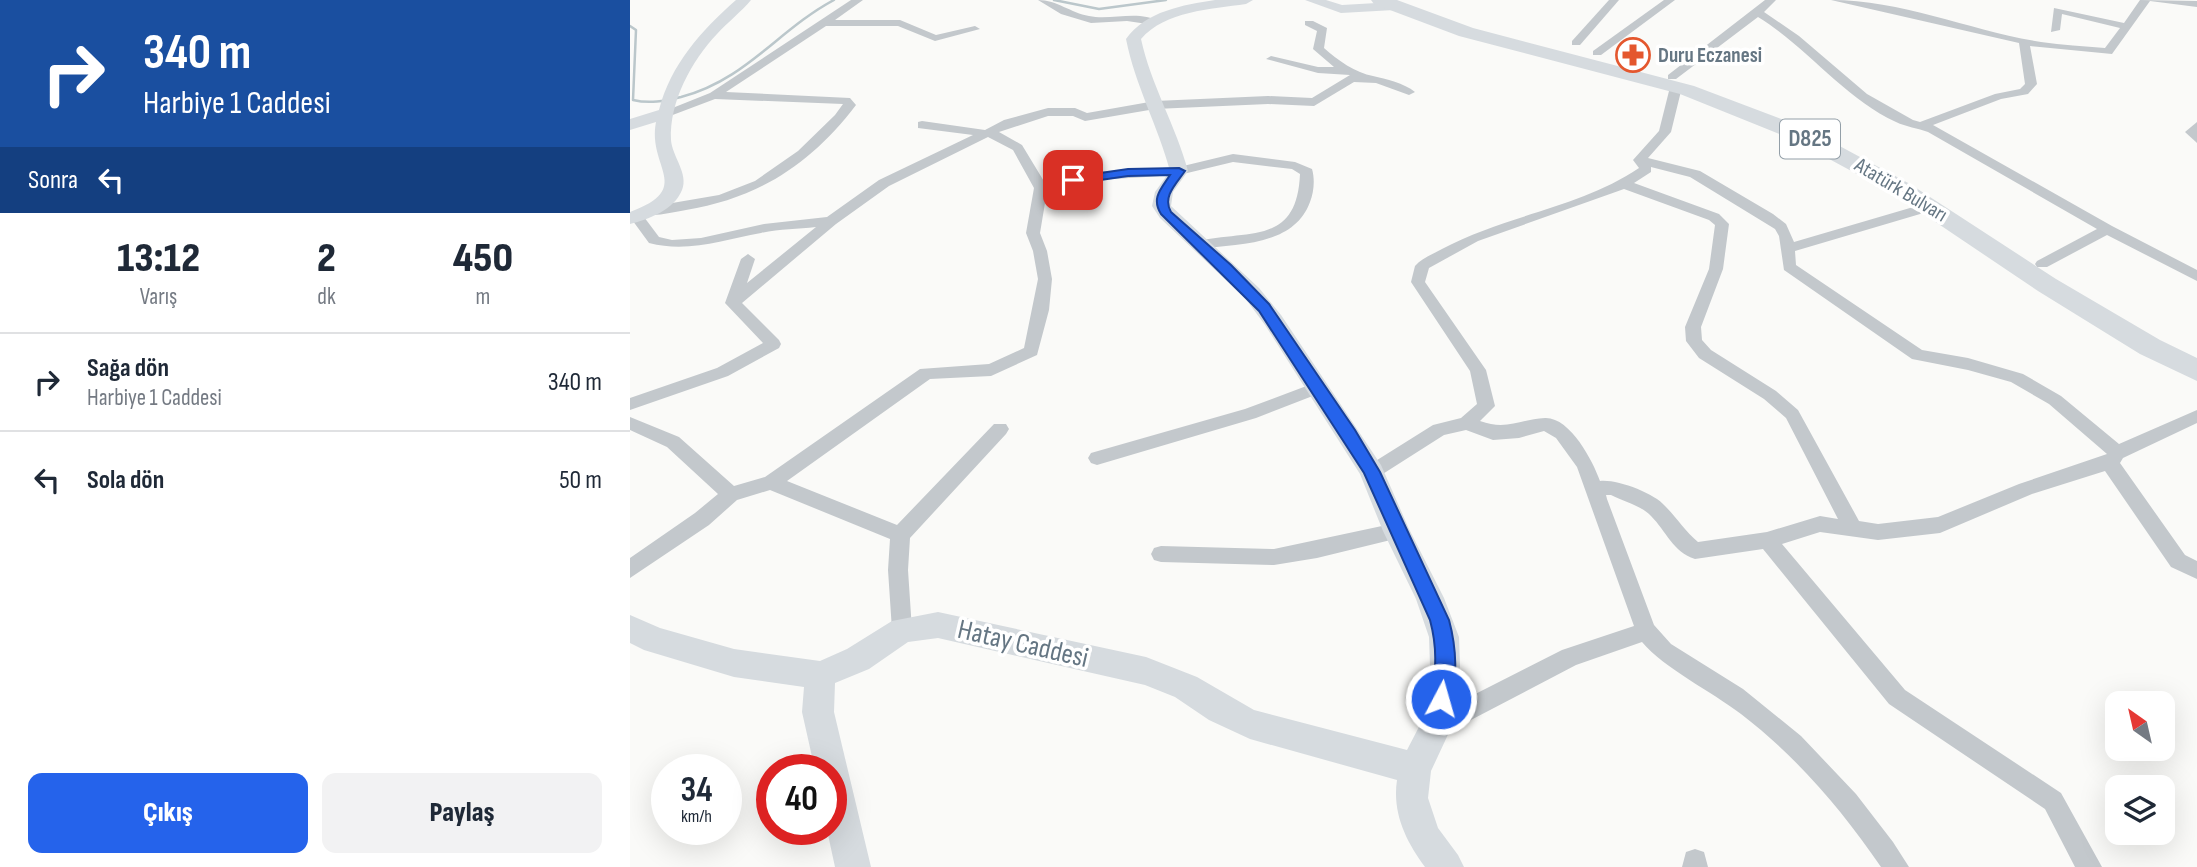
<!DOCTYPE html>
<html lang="tr">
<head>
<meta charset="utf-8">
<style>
  body { margin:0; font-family:"Sofia Sans Condensed",sans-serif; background:#f2f2f3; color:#1f2937; height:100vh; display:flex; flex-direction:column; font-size:26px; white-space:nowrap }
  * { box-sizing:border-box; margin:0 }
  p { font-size:23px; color:#747a83 }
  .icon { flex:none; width:38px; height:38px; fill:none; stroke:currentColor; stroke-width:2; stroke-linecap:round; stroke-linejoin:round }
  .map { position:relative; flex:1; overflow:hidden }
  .sheet { display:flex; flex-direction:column; background:#fff; width:630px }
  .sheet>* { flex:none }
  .hud { background:#1a4fa0; color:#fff; overflow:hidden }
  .needle { width:46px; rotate:326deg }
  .tools { position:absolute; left:1475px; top:691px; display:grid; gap:14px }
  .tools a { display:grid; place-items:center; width:70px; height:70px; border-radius:14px; background:#fff; box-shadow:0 7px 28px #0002; font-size:35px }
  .speed { position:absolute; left:21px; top:754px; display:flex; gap:14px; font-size:35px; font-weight:700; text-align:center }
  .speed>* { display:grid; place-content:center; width:91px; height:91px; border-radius:50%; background:#fff; box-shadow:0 7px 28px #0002; line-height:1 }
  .speed small { font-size:18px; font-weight:400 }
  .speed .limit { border:10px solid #d22; background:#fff; color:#111 }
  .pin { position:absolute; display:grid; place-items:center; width:60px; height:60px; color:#fff; margin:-30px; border-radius:14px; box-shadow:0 4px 10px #0006 }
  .me { position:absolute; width:77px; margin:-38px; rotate:6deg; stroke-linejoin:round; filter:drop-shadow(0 0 5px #0008) }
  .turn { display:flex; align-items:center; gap:24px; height:147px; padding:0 28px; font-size:32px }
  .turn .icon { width:91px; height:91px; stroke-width:2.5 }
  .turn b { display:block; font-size:49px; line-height:60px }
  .then { display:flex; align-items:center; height:66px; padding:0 28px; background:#0003; gap:14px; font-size:26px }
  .eta { display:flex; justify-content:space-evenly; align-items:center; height:119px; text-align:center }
  .eta b { font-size:42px; font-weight:800; line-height:49px }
  .action { display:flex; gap:14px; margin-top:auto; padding:14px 28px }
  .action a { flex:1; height:80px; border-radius:14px; background:#2563eb; color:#fff; font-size:28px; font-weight:800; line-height:80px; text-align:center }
  .action a+a { background:#f2f2f3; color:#1f2937 }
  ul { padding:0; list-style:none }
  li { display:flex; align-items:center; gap:21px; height:98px; padding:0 28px; border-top:2px solid #e0e1e3 }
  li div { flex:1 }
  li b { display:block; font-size:26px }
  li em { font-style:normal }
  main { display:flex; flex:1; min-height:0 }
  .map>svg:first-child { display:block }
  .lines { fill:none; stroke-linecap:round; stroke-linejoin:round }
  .stream { stroke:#bbc7cb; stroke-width:2.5 }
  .street { fill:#c3c8cc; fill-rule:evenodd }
  .secondary { fill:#d6dbdf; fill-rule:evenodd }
  .highway { fill:#d6dbdf; fill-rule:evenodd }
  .route { fill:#2563eb; stroke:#184099; stroke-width:2 }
  .labels { text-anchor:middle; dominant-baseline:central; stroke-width:7; stroke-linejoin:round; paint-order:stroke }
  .far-poi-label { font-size:21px; font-weight:bold; fill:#657683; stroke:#fff; text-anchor:start }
  .far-street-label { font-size:21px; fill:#657683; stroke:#fff }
  .shield { fill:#fff; stroke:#939fa8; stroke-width:2 }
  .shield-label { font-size:23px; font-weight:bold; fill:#657683 }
  .near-street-label { font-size:28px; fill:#657683; stroke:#fff }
</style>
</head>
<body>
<main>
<section class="sheet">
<div class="hud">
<div class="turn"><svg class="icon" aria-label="right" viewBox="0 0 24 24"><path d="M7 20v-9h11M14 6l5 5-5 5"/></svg><div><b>340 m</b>Harbiye 1 Caddesi</div></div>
<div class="then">Sonra<svg class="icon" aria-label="left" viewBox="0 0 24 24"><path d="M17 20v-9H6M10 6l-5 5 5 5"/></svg></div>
</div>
<div class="eta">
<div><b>13:12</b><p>Varış</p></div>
<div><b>2</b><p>dk</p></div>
<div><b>450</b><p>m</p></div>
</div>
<ul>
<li><svg class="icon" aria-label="right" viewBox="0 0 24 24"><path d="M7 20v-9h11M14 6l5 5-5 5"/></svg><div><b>Sağa dön</b><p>Harbiye 1 Caddesi</p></div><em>340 m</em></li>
<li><svg class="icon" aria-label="left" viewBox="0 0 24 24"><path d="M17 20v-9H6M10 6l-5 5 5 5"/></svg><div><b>Sola dön</b></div><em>50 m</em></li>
</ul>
<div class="action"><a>Çıkış</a><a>Paylaş</a></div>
</section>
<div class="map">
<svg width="1567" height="867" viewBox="0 0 1567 867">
  <rect width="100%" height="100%" fill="#fafaf8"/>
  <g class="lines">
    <g class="stream">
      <path d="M424,0L469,9L536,0"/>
      <path d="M0,26L6,30L3,100C20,104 34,101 51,97C116,80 148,30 204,0"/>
    </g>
    <g class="street">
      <path d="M221,0H233L205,20H270L306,35L345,26L350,29L305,41L268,26H196L96,92L220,98L226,105C181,164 129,198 56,210C43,212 26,217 13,214V208L89,195L125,181L168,151L205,115L213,104L85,99L40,116L30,113L80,93Z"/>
      <path d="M408,0C427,0 441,13 459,16C481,21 509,9 529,22L524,25L497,21L461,23L431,14Z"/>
      <path d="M979,0H989L950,45H942V41Z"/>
      <path d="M1034,0H1045L971,55H963V51Z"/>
      <path d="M1135,0H1146L1134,12L1169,36L1237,94L1283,120L1290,122L1365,94L1390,89L1395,84L1389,43L1201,0C1273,0 1341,31 1411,42C1432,45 1454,46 1475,48L1490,28L1432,14L1430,30L1421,32L1424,8L1494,23L1510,0L1567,1V7L1520,1L1482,54L1400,46L1407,84L1398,94L1371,99L1303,125L1482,226L1567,270V281L1477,235L1417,267H1407L1405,264L1407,261L1467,229L1298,132C1288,128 1276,127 1266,122C1214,98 1177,47 1128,17L1046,79H1038V75Z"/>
      <path d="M675,21H683L697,28L694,48C707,60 726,73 743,76C756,79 774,83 785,92L779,95L746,83L724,82L684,106L638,104L525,109L455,121L443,116H418L369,132L392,145L415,183L466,172L549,167L603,154L665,162L682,169C685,179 684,192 680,202C664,246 608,244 569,249L564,248V242C617,229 667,247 670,174L662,169L603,162L549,175L466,180L417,191L410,233L417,251L422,279L419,310L407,355L361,376L300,379L157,481L267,525L364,424H376L379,429L376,434L280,538L278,570L282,630L279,637L272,639L265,637L262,630L258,570L260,539L140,490L107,500L79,525L0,578V558L65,513L88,494L37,447L0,430V417L49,437L104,486L135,477L290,369L359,364L394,348L408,279L403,251L396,233L404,188L383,150L358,137L259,186L206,224L112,303L149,340L151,344L149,348L98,376L0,410V398L87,368L133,343L95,303L111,259L118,254L125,259L117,283L186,227C168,229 149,229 131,233C93,240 58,253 19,243L0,217L1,213H11L29,237L42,240L71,238L134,224L197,217L249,180L343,135L288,128V122L292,121L355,130L374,120L418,108H445L457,113L525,101L638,96L682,98L720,75L688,73L636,59L641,56L688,67H704L683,49L687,31L675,25Z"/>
      <path d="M1046,84L1052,87L1041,132L1018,158L1070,171L1143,214L1156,224L1164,242L1297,203H1307V209L1165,251L1166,265L1292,350L1338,358L1393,374L1431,396L1489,444L1567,410V423L1493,458L1490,463L1555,555L1567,561V579L1541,567L1475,471L1402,494L1310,533L1248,540L1190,532L1152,544L1275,690L1431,793L1472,867H1445L1415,809L1259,704L1133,549L1065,559C1043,552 1036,531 1021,516C1012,506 993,501 981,495H976L977,499L1024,625L1041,644L1113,689L1171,736L1226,794L1263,842L1279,867H1251C1212,810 1166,756 1111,714C1081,691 1035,669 1012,642L946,665L814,734L806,737L798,734L795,726L798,718L932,650L1004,626L947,467L926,438L914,431L889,438L863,440L836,430L814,435L748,477H736L733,472L736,467L803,425L831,418L847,404L840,371L781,282L785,266C792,258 803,254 812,249C875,215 950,208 1009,168L1003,160L1029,131L1040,87ZM1021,167L1060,177L1145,229L1149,236L1154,270L1282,359L1338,370L1381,382L1419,404L1477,454L1389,484L1308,517L1248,524L1229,521L1168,410L1146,391L1081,350L1072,340L1071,327L1093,269L1099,224L1089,214L1004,183L1021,172ZM994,189L1079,220L1085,225L1079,269L1055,327L1056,341L1069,358L1134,399L1156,418L1208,519L1190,516L1137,532L1068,542C1055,531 1047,518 1035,506C1024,493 987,479 970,481C963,461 940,417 915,418C890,419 877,431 850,421L865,406L856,370L795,282L799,268L848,241Z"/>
      <path d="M1567,122V143L1555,132Z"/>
      <path d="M687,382L695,388L693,392L626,418L467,465L461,463L458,458L461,453L615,409Z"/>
      <path d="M766,523L773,525L776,531L773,537L687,558L644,565L531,562L524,560L521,554L524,548L531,546L644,549Z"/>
      <path d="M1065,849L1074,852L1078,867H1052L1056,852Z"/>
    </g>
    <g class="secondary">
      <path d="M106,0H121C111,12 98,22 87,34C62,60 39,102 41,140C42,156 59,174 52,190C44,210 19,219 0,224V212C65,188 17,168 26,122L0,130V119L29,110C41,64 71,31 106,0Z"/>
      <path d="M585,0H623L616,4C581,9 535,11 511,39C521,85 546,126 558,171L543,192L541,206L629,288L651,315L751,465L779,529L814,598L829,637L830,666L822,726L801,771L798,798L808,828L828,855L834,867H795C776,841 762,813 767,780L620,739L579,720L545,697L515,685L308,638L278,642L239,669L205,683L204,712L241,867H205L197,830H201V770H185L172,712L174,687L104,677L14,650L0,643V615L30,628L104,649L190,661L217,649L262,621L308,612L516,657L567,677L624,710L777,750L791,723L800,666L799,637L786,599L753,531L730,474L635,325L615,298L530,218L522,206L525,192L540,171C528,126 505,85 496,39C516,11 553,5 585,0Z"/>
      <path d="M675,0H696L712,5L764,2L771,6L764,10L711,13Z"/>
    </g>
    <path class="highway" d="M741,0H767L843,28L1064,86L1180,130L1280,184L1426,279L1530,340L1567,358V381L1510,354L1408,291L1264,194L1164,140L1050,94L829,36L744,4Z"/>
  </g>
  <path class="route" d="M549,168L555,171C546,184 532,197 541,212L601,265L639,304L725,430L750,472L819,620C826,646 829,681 818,706L811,709L804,706C799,693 805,679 805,666C806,650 804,635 800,620L734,473L629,311L531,214C521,198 531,189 540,175L498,176L443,184L437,180L443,177L498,169Z"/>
  <defs>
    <g id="pharmacy-ring" transform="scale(1.75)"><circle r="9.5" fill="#fff" stroke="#e4572e" stroke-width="1.5"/><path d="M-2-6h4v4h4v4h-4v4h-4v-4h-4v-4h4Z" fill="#e4572e"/></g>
  </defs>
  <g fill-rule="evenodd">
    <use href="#pharmacy-ring" x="1003" y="55"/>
  </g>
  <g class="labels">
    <g class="far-poi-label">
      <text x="1028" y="55">Duru Eczanesi</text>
    </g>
    <g class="far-street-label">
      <text transform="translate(1271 190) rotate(31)">Atatürk Bulvarı</text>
    </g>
    <rect class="shield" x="1150" y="119.5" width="60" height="39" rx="5"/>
    <g class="shield-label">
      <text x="1180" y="139">D825</text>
    </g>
    <g class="near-street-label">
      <text transform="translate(393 644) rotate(13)">Hatay Caddesi</text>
    </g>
  </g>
</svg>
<div class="tools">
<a><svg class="needle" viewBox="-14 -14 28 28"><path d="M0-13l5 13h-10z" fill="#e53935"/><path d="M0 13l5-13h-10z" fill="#747a83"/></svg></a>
<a><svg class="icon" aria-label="layers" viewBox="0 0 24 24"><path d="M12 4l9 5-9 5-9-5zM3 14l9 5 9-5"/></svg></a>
</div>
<div class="speed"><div>34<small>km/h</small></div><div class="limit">40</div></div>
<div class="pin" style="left:443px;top:180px;background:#d93025"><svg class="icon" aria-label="arrive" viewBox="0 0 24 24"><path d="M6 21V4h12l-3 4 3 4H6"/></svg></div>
<svg class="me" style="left:811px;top:699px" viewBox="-20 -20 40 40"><circle r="17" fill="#2563eb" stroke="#fff" stroke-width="3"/><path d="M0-11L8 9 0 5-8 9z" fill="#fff"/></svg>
</div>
</main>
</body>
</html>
